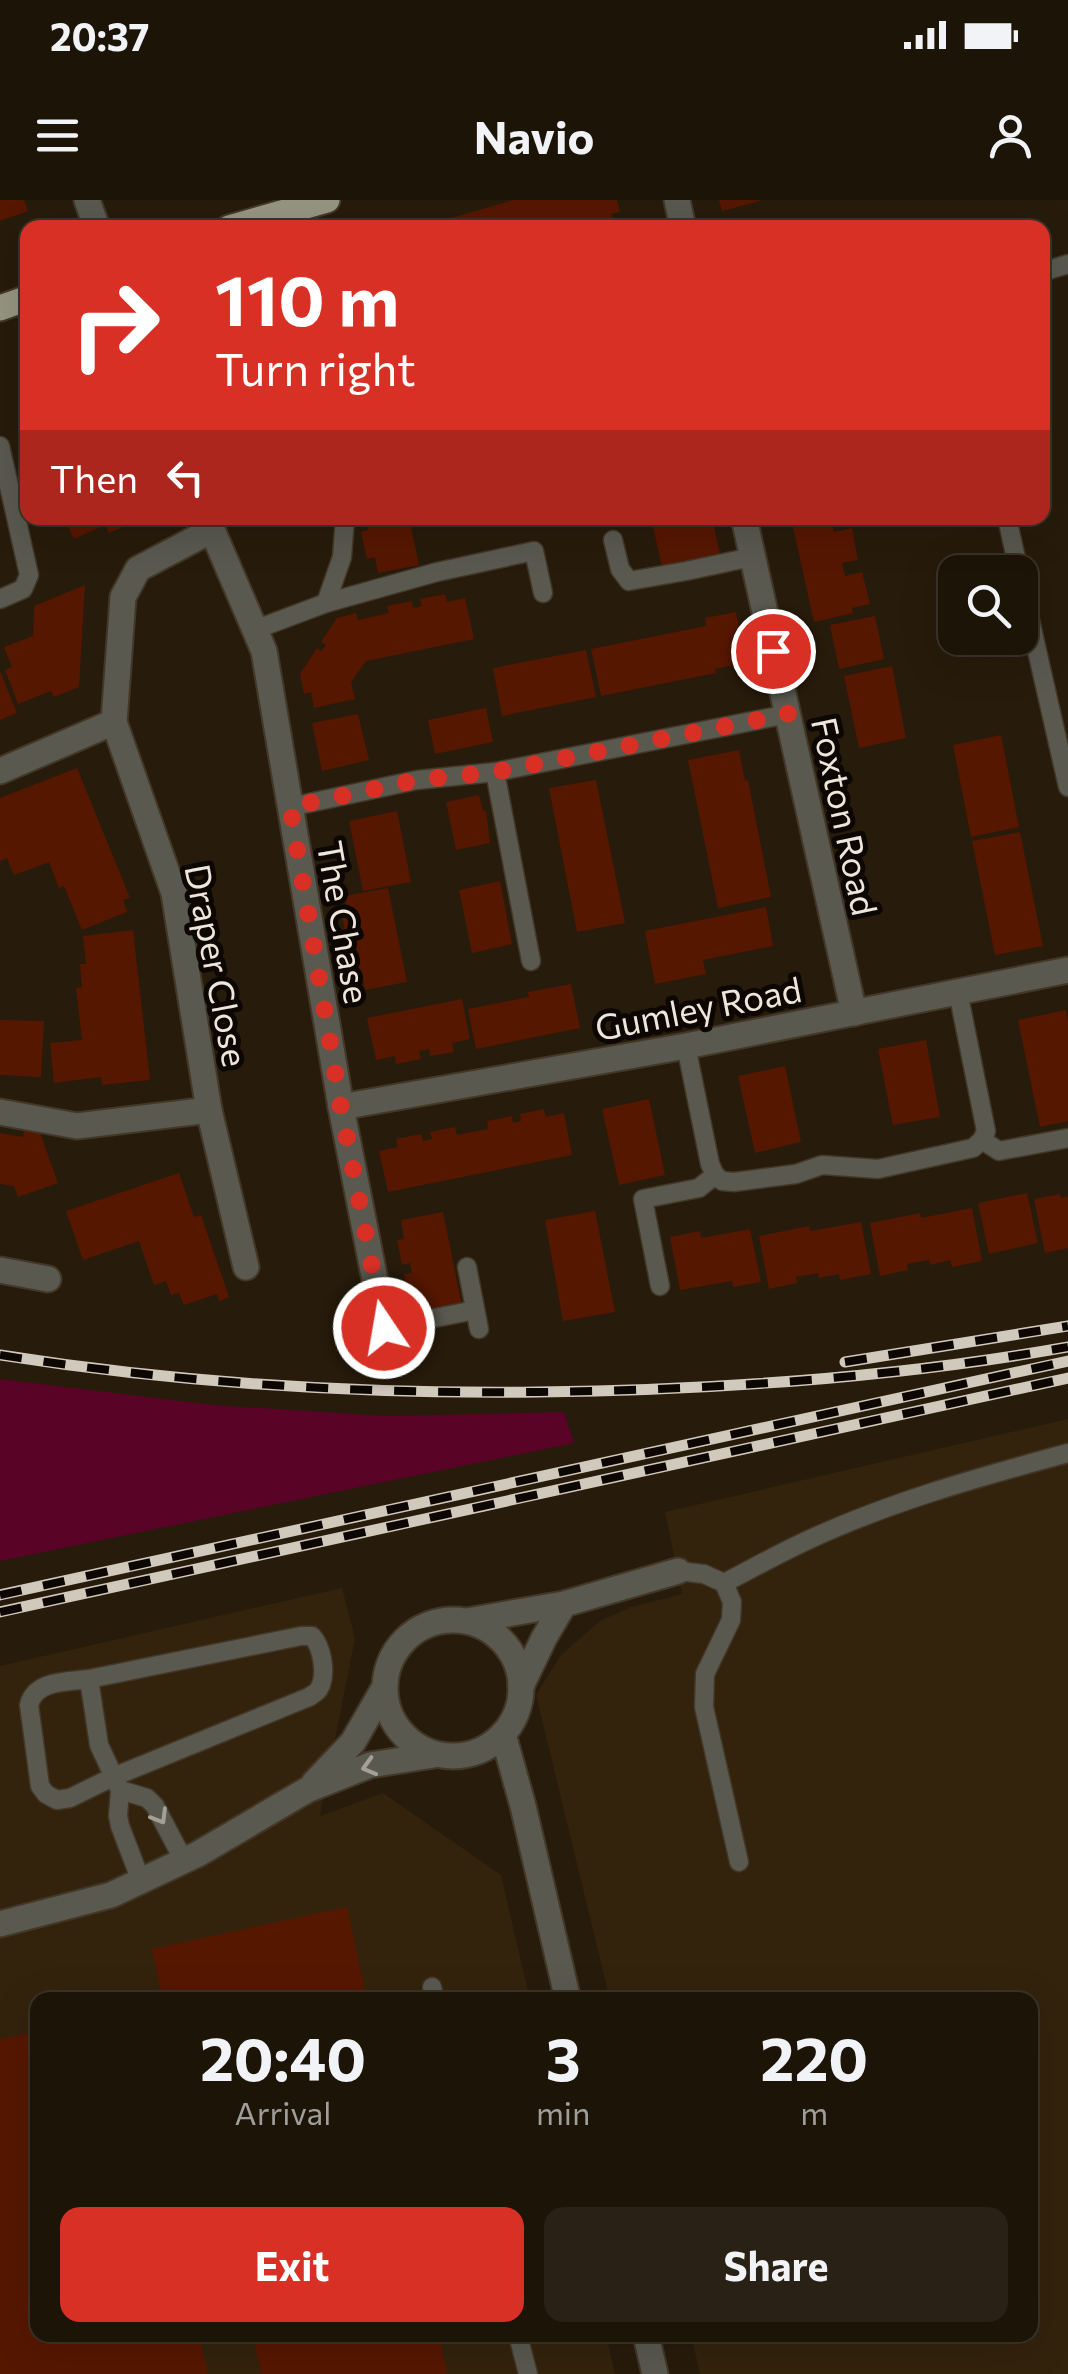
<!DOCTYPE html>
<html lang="en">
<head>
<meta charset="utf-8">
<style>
  body { margin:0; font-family:Commissioner,sans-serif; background:#2a2116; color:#f1f3f6; height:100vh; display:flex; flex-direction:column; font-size:38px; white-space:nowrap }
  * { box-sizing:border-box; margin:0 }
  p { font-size:32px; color:#a09e9c }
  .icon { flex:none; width:55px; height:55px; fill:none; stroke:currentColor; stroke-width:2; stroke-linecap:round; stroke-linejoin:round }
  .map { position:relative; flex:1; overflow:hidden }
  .drawer { position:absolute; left:30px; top:1792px; width:1008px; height:350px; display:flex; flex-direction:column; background:#1d1408; border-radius:20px; box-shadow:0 10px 40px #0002,0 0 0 2px #3b3329 }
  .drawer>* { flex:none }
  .hud { position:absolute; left:20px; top:20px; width:1030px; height:305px; border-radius:20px; box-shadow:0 10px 40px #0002,0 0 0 2px #3b3329; background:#d93025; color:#fff; overflow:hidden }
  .tools { position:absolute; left:938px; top:355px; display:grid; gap:20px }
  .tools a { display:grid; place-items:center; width:100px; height:100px; border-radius:20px; background:#1d1408; box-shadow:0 10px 40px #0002,0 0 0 2px #3b3329; font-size:50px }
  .pin { position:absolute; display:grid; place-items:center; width:85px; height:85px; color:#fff; margin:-42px; border:5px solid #fff; border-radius:50%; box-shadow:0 2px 10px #0007 }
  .me { position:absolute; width:110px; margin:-55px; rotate:348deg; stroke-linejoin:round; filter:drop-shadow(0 0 8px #0008) }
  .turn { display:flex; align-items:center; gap:35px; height:210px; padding:0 30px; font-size:45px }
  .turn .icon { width:130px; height:130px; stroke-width:2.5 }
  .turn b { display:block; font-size:70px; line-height:85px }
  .then { display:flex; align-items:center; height:95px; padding:0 30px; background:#0003; gap:20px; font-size:38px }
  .eta { display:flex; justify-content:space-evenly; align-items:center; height:170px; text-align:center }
  .eta b { font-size:60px; font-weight:700; line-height:70px }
  .action { display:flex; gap:20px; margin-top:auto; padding:20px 30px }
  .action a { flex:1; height:115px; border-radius:20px; background:#d93025; color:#fff; font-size:40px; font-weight:700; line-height:115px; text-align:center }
  .action a+a { background:#2a2116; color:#f1f3f6 }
  .status { display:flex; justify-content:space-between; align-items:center; height:70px; padding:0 50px; background:#1d1408; direction:ltr }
  .status svg { height:28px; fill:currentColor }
  header { display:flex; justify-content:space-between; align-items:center; height:130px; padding:0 30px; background:#1d1408; font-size:45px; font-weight:700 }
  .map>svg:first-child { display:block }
  .built { fill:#33230d }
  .green { fill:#590427 }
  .building { fill:#561700 }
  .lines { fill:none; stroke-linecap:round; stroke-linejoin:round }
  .lane-casing { stroke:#433728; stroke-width:21 }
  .street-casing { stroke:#433728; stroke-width:29 }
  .primary-casing { stroke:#433728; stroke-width:29 }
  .lane { stroke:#595950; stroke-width:18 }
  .street { stroke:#595950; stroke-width:25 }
  .primary { stroke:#959582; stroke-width:25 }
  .rail-casing { stroke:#d2c9bd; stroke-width:11 }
  .rail { stroke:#0c0703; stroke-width:8; stroke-dasharray:22; stroke-linecap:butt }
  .oneway { stroke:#a4a096 }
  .route { stroke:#d93025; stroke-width:18; stroke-dasharray:0 32.4 }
  .labels { text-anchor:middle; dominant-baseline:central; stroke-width:10; stroke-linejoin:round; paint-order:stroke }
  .street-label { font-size:35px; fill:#eee6db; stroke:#0c0703 }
</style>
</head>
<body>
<div class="status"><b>20:37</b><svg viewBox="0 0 49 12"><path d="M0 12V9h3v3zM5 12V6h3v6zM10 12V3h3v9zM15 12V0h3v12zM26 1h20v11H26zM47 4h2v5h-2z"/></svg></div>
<header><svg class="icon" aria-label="menu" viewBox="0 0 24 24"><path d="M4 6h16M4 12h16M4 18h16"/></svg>Navio<svg class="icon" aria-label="person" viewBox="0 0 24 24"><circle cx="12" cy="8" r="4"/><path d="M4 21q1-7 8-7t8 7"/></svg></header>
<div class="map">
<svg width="1068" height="2174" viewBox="0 0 1068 2174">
  <rect width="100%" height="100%" fill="#271b0b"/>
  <g class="built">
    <path d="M1068,1219V2174H700L691,2135H1030V1800H610L536,1495L560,1456L600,1421L631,1407L682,1394L665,1312Z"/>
    <path d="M342,1388L355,1438L320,1616L383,1593L501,1675L530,1800H38V2135H606L615,2174H0V1466Z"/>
  </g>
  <path class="green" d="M0,1179L213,1205L386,1216L564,1212L574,1243L0,1361Z"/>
  <g class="building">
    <path d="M0,0H24L28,11L0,21Z"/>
    <path d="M513,0H617L620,12L611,14L615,28H580L579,24L568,28H417Z"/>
    <path d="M719,0H759L760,1L722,11Z"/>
    <path d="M64,318H143L109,333L105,325L74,339Z"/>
    <path d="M359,318H409L419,365L378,373L375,357L367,359L361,332L368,330L367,322L360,324Z"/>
    <path d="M651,318H712L721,358L663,371Z"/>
    <path d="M791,318H831L834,332L852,328L858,360L842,363L845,376L862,372L870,404L852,408L853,413L814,422Z"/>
    <path d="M85,385L79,487L54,497L51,491L18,504L5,470L12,467L4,447L33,436L34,406Z"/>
    <path d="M445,394L447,402L465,398L474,439L366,461L351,482L355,499L314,508L311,492L304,494L300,474L317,448L322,451L326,445L321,442L337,418L356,413L358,420L389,413L387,406L412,401L413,408L422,406L420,399Z"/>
    <path d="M736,412L746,463L715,469L716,473L601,496L591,449L706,426L705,418Z"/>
    <path d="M875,416L884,459L839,469L830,425Z"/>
    <path d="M586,450L596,497L502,516L493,468Z"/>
    <path d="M892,466L906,538L859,548L844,476Z"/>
    <path d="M0,471L17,513L0,520Z"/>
    <path d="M486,508L493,542L435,554L428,520Z"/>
    <path d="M358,514L369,560L322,571L312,523Z"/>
    <path d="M1001,535L1019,627L971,637L953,545Z"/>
    <path d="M739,550L745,581L748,580L771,697L718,708L688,560Z"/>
    <path d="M77,568L130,698L123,700L127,712L82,730L64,686L59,688L49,662L14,675L7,658L0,661V598Z"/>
    <path d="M596,580L625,723L577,732L549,588Z"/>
    <path d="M479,595L483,611L486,610L490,643L456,650L446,602Z"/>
    <path d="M397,611L411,682L363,691L349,621Z"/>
    <path d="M1020,632L1043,746L995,755L972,641Z"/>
    <path d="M500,681L512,744L472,753L459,690Z"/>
    <path d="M388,688L407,782L365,790L362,773L354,774L349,751L357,749L355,739L347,741L342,716L349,715L345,696Z"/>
    <path d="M766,707L773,746L703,760L706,774L655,784L645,731Z"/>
    <path d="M133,730L150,880L102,885L101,877L54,883L50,843L82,840L76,788L82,787L80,764H86L83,736Z"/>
    <path d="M571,784L580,828L476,849L468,809L529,797L528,792Z"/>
    <path d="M462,799L470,839L452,843L454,852L430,856L429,849L419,851L421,859L396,864L395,856L376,860L367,818Z"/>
    <path d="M1066,810L1068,820V921L1040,927L1018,820Z"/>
    <path d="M0,820L44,821L41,877L0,875Z"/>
    <path d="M926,840L940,917L893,925L878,849Z"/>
    <path d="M785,866L801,942L755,953L738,876Z"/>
    <path d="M649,899L665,975L619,985L602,909Z"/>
    <path d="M544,909L546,917L564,913L572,955L388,992L379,951L398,947L396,939L421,934L423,941L432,939L430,932L455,927L457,935L488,929L487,921L512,916L513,923L521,921L520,914Z"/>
    <path d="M24,931L40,933L58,983L18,997L14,986L0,984V933L23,937Z"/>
    <path d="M179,973L194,1017L201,1015L229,1097L219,1101L217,1094L184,1105L179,1093L171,1095L166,1081L154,1085L139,1041L83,1060L66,1011Z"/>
    <path d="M1027,993L1038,1043L989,1054L978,1003Z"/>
    <path d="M1060,994L1061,998L1068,996V1048L1045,1053L1034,999Z"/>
    <path d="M972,1008L982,1061L952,1067L950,1060L930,1065L929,1060L907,1064L908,1070L880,1076L870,1023L920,1013L921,1018Z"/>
    <path d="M595,1011L615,1112L563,1121L545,1020Z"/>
    <path d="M443,1012L462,1106L421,1114L417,1096L409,1098L404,1074L412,1073L410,1063L402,1065L397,1040L404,1039L401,1020Z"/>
    <path d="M861,1022L871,1074L840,1080L839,1074L819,1078L818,1073L796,1077L797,1083L769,1089L759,1036L809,1026L810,1031Z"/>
    <path d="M750,1029L761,1082L733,1087L732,1081L680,1090L670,1037L700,1031L701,1038Z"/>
    <path d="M347,1707L367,1800H163L152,1749Z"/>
    <path d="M38,1831V2135H199L208,2174H0V1839Z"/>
    <path d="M253,2135H439L447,2174H261Z"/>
  </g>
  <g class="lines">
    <g class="lane-casing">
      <g id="lane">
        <path d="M1042,72L1068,64"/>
        <path d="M0,246L29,375L23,389L0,399"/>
        <path d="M1007,318L1019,372"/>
        <path d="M613,340L620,369L629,381L686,371L752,357"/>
        <path d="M1020,376L1068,587"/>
        <path d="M326,403L342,357L345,318"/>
        <path d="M254,430L326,403L437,372L534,351L543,393"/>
        <path d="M495,572L531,761"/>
        <path d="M290,607L417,580L495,572L788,514"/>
        <path d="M686,846L710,964L715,975L722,981L734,982L796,974L822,965L878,969L973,948L982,940L986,931L958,792"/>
        <path d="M982,940L999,951L1068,938"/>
        <path d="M467,1067L479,1129"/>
        <path d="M660,1086L643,999L699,988L715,975"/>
        <path d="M384,1128L475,1110"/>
        <path d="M678,1371L704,1374L724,1383L732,1402L731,1420L705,1474L704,1507L739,1662"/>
        <path d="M724,1383C751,1369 778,1354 806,1341C889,1302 979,1277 1068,1253"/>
        <path d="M89,1479C67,1482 35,1480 29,1505L40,1586L46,1594L57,1600L70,1598L113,1577L309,1497C315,1493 318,1492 321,1485C326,1471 322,1447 312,1436H301L89,1479L99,1545L120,1590L118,1616L120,1626L141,1681"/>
        <path d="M120,1590L147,1598L155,1606L184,1661"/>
        <path d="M432,1787L435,1800"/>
        <path d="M518,2135L528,2174"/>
      </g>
    </g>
    <g class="street-casing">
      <g id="street">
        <path d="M87,0L97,28"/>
        <path d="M677,0L683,28"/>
        <path d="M207,318L264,451L341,907L388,1147"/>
        <path d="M744,318L854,813"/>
        <path d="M114,522L174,693L209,910L246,1067"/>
        <path d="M0,571L114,522L123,397L138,369L212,330"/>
        <path d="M341,907L686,846L1068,770"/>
        <path d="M0,912L77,926L209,910"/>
        <path d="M0,1070L48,1079"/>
        <circle cx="453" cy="1488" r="68"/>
        <path d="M467,1421L564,1404L678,1371"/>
        <path d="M521,1486L544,1438L564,1404"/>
        <path d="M503,1534L523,1606L568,1800"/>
        <path d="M314,1583L353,1542L383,1490"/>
        <path d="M0,1724L111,1695L198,1654L307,1590L370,1565L434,1555"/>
        <path d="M646,2135L655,2174"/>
      </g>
    </g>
    <g class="primary-casing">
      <g id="primary">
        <path d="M229,28L327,0"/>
        <path d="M0,108L28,98"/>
      </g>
    </g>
    <use href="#lane" class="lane"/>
    <use href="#street" class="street"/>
    <use href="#primary" class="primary"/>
    <g class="rail-casing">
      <g id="rail">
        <path d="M0,1155C177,1183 358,1194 538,1192C715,1190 893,1178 1068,1147"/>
        <path d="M845,1162L1068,1126"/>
        <path d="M0,1395L1068,1161"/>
        <path d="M0,1412L1068,1178"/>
      </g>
    </g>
    <use href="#rail" class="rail"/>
  </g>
  <defs><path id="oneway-chevron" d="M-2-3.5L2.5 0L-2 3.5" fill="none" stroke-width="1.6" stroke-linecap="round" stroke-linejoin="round" transform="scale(2.5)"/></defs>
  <g class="oneway">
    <use href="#oneway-chevron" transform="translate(369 1567) rotate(164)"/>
    <use href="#oneway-chevron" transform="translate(160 1617) rotate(59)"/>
  </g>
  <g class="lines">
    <path class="route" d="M384,1128L341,907L290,607L417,580L495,572L788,514L773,451"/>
  </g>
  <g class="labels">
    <g class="street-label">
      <text transform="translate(846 616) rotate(78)">Foxton Road</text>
      <text transform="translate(345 722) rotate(80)">The Chase</text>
      <text transform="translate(218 765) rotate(79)">Draper Close</text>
      <text transform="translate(698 807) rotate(-11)">Gumley Road</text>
    </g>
  </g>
</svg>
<div class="tools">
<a><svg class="icon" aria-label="search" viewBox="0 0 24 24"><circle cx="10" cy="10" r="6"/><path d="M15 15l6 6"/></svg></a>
</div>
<div class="pin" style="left:773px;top:451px;background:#d93025"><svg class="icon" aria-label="arrive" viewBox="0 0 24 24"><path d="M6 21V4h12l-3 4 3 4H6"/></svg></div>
<svg class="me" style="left:384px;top:1128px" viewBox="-20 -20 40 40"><circle r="17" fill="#d93025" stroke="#fff" stroke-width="3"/><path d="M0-11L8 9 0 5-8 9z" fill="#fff"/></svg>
<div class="hud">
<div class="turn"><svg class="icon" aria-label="right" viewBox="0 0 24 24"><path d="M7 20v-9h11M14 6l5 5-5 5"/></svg><div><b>110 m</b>Turn right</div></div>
<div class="then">Then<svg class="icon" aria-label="left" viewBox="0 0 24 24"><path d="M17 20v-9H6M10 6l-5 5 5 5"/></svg></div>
</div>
<section class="drawer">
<div class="eta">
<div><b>20:40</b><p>Arrival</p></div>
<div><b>3</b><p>min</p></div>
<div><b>220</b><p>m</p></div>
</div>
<div class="action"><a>Exit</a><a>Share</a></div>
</section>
</div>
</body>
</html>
